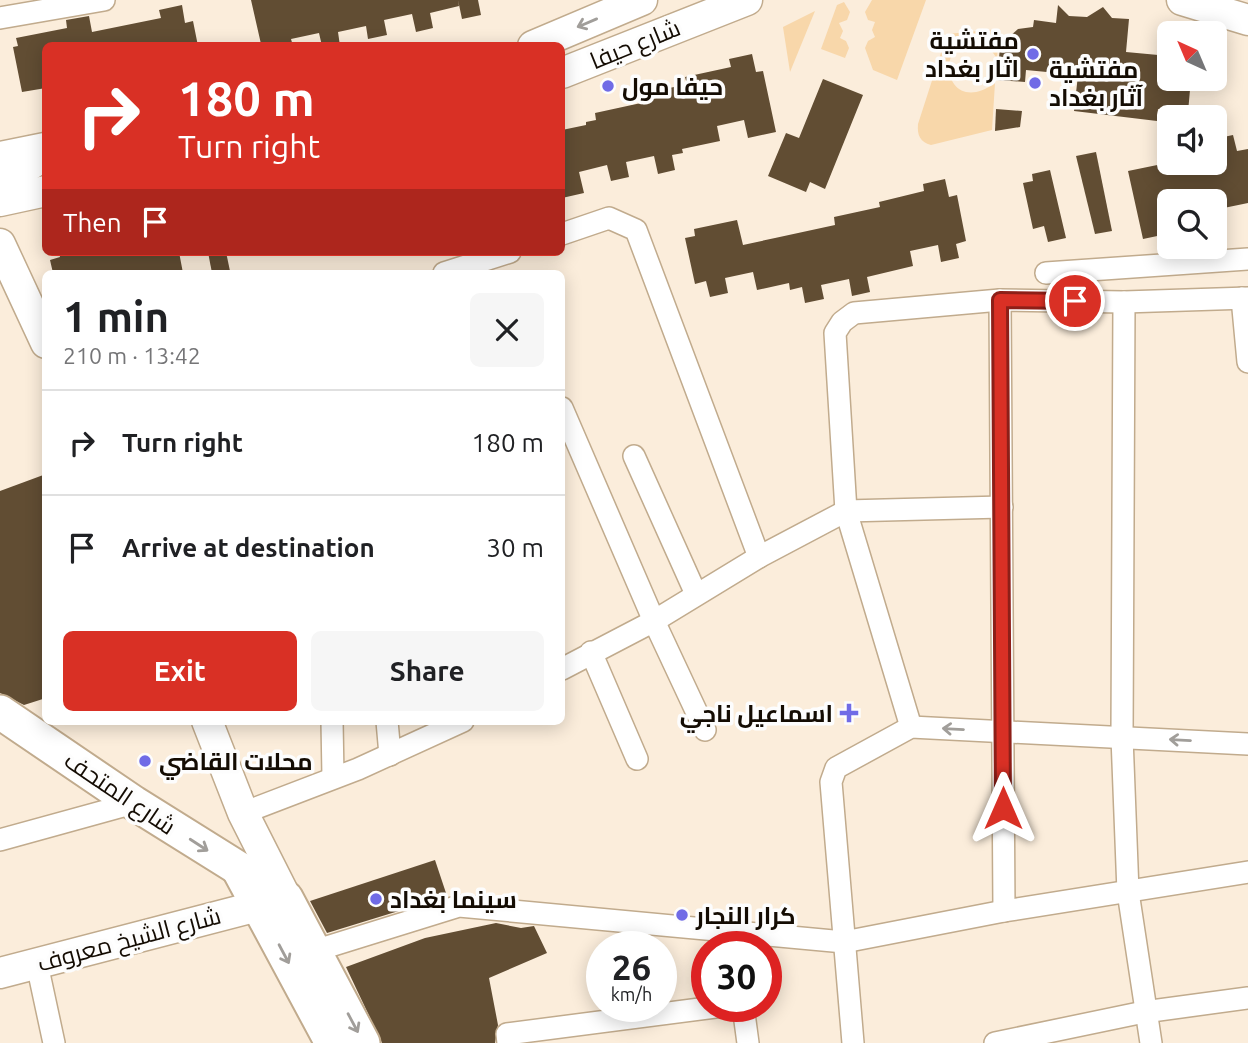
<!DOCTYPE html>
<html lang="en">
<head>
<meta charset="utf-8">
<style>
  body { margin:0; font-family:Ubuntu,Cairo,sans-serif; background:#f6f6f6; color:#202124; height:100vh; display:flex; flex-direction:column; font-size:26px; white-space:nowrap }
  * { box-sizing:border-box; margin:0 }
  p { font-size:23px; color:#757577 }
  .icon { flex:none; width:38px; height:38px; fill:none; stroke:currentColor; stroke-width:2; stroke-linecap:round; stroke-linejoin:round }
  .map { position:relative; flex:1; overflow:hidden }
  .panel { position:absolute; left:42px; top:270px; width:523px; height:455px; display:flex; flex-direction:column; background:#fff; border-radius:10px; box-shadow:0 4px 18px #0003 }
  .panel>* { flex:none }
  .hud { position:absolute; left:42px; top:42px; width:523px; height:214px; border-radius:10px; box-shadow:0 4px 18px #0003; background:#d93025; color:#fff; overflow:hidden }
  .needle { width:46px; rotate:316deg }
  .controls { position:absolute; left:1157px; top:21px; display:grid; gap:14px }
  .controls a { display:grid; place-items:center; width:70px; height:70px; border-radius:10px; background:#fff; box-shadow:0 4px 18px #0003; font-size:35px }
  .speed { position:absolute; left:586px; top:931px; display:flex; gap:14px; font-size:35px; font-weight:700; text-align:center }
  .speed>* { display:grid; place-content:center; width:91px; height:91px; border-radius:50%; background:#fff; box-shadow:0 4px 18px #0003; line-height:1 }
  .speed small { font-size:18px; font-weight:400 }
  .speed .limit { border:10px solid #d22; background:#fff; color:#111 }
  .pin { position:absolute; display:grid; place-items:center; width:60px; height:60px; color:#fff; margin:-30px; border:4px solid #fff; border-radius:50%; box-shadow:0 2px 7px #0007 }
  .me { position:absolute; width:77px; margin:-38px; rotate:0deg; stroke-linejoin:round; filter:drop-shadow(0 0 5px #0008) }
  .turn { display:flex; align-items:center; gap:24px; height:147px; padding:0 21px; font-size:32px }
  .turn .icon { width:91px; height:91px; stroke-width:2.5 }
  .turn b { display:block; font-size:49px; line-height:60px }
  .then { display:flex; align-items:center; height:66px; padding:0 21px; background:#0003; gap:14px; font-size:26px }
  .round { display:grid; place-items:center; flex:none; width:74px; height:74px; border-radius:10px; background:#f6f6f6 }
  .overview { display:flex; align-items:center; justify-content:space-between; height:119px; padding:0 21px }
  h1 { font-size:42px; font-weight:700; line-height:52px }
  .cta { display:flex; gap:14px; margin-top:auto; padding:14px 21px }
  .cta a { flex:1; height:80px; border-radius:10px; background:#d93025; color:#fff; font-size:28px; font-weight:700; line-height:80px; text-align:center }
  .cta a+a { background:#f6f6f6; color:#202124 }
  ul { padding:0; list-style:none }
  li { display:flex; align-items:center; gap:21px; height:105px; padding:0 21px; border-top:2px solid #e0e0e0 }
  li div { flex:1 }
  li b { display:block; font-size:26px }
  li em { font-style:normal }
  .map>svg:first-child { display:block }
  .green { fill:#f8d7aa }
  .building { fill:#614d33 }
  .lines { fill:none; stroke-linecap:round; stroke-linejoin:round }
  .street-casing { stroke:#c1ab8d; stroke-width:24 }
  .secondary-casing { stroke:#c1ab8d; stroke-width:33 }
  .primary-casing { stroke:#c1ab8d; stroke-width:37 }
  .street { stroke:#fff; stroke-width:21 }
  .secondary { stroke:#fff; stroke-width:30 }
  .primary { stroke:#fff; stroke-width:33 }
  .oneway { stroke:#a19e9a }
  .route-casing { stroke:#8d1f18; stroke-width:18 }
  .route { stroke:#d93025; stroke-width:12 }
  .poi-dot { fill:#706be6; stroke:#fdfdfd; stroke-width:2.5 }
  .labels { text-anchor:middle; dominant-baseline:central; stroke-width:7; stroke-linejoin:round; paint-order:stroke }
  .poi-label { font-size:24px; font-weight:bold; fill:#140c03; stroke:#fdfdfd; text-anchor:start }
  .street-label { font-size:24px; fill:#140c03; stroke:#fdfdfd }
</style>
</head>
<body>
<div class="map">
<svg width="1248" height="1043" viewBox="0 0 1248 1043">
  <rect width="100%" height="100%" fill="#fbeddb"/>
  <g class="green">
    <path d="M872,0H926L897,80L873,70L865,48L868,41L875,37L872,30L875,22L868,20L865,12Z"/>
    <path d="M844,2L850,12L847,20L839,23L843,31L840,38L846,41L849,48L845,58L821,49L837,5Z"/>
    <path d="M815,11L790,72L783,27Z"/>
    <path d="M999,29L997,59C992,50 986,44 975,43C932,40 945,119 995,83L992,130L931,145C920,142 917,135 918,124L947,34Z"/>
  </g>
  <g class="building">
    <path d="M251,0H478L481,15L462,19L458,0L459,6L430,13L433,28L416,32L412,14L384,20L387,35L368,39L366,26L338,32L340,46H322L319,33L291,39L293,46H273L272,42L261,44Z"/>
    <path d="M182,5L185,23L193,21L198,46H46V88L22,92L13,47L18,46L16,38L67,28L66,20L89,16L92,32L161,18L159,10Z"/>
    <path d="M1058,5L1069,16L1087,17L1103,7L1112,18L1129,19L1126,52L1169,56V79H1191L1188,112L1158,109L1157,121L1074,111L1078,75L1026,70L1025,82L997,80L1001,36L1009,37L1018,29L1033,27L1034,20L1056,23Z"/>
    <path d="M752,54L756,72L763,71L776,132L748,138L744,120L717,126L720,141L682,149L683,153L672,155L675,170L658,174L654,156L626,162L629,177L611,181L607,165L579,172L584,193L562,198V130L586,125V122L596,120L595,113L641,103L639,95L687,84L685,77L731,67L729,59Z"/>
    <path d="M823,79L863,95L825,189L810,182L806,192L768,176L786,133L799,138Z"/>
    <path d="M996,109L1022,111L1020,127L995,131Z"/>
    <path d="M1233,135L1237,151L1248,149V203L1214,210V201H1169V218L1158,221L1162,235L1143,239L1128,171L1167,163H1214V139Z"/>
    <path d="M1096,152L1112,231L1095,234L1076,156Z"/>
    <path d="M1050,170L1066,238L1048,242L1044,226L1033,229L1023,183L1033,181L1032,174Z"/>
    <path d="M945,179L949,197L957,195L966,241L956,244L959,258L941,262L938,245L910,251L913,266L867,277L870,292L852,296L849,279L821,285L824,299L805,303L802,287L790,290L789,283L757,290L753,272L725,278L728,293L710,297L706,281L695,284L685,238L695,236L694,229L737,220L743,245L775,238L835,225L834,217L880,207L879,202L924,191L923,184Z"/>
    <path d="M59,252H179L183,273H53L50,260L60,257Z"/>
    <path d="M208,252H226L230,271L212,273Z"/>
    <path d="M46,474V698L24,705L0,693V491Z"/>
    <path d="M435,860L447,896L441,898L327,933L310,901Z"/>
    <path d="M496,923L521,928L534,926L547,953L489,978L498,1025L495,1043H382L346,967L425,938Z"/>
  </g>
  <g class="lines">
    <g class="street-casing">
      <g id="street">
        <path d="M0,18L104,0"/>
        <path d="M562,234L609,218L636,230L759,557"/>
        <path d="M444,273L510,252"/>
        <path d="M1046,273L1248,259"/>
        <path d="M1242,298L1248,362"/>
        <path d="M1000,300L1004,911"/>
        <path d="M1124,302L1122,737L1128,892L1151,1043"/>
        <path d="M562,408L654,621L705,730"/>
        <path d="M634,456L696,594"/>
        <path d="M591,652L637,759"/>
        <path d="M562,669L654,621L759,557L846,511L1002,507"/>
        <path d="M332,721L333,777"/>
        <path d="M387,721L390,755"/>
        <path d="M911,727L846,511L835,333L842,322L854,313L1000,300L1124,302L1248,298"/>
        <path d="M243,813L358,769L463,721"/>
        <path d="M0,840L134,803"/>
        <path d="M314,951L459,906L844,942L1004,911L1248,872"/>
        <path d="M37,964L54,1043"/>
        <path d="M743,1006L748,1043"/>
        <path d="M508,1043L507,1034L723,1006"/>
        <path d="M853,1043L831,782L836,768L911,727L1248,744"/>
        <path d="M995,1043L1144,1012L1248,998"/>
      </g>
    </g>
    <g class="secondary-casing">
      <g id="secondary">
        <path d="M1182,0L1248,20"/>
        <path d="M533,46L642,0"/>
        <path d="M562,73L747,0"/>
        <path d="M0,157L45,148"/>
        <path d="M0,196L14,176L46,154"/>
        <path d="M0,201L46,191"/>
        <path d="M0,244L46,343"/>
        <path d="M207,721L243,813L286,898"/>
        <path d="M0,973L258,906"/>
      </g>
    </g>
    <g class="primary-casing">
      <g id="primary">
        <path d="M0,712L134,803L286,898L363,1043"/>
        <path d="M240,872L332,1043"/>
      </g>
    </g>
    <use href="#street" class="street"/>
    <use href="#secondary" class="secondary"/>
    <use href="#primary" class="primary"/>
  </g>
  <defs><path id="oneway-shaft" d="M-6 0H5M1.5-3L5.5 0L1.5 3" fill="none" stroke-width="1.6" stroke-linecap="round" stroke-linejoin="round" transform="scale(1.75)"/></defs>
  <g class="oneway">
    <use href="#oneway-shaft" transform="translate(587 23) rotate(157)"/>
    <use href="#oneway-shaft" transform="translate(953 729) rotate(-177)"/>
    <use href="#oneway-shaft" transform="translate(1180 740) rotate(-177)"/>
    <use href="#oneway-shaft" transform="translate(199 845) rotate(33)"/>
    <use href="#oneway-shaft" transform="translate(284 954) rotate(62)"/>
    <use href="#oneway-shaft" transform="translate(353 1023) rotate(62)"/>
  </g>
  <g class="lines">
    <g class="route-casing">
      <path id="route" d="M1003,808L1000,300L1075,301"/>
    </g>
    <use href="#route" class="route"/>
  </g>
  <g class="poi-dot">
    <circle cx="1033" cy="54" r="7"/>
    <circle cx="1035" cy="83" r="7"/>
    <circle cx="608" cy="86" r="7"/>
    <path d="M845.5 702.5h7v7h7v7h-7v7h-7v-7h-7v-7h7z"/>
    <circle cx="145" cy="761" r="7"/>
    <circle cx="376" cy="899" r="7"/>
    <circle cx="682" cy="915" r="7"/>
  </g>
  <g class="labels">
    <g class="poi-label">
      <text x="1019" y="40" text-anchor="end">مفتشية<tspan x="1019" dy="28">اثار بغداد</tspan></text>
      <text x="1049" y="69">مفتشية<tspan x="1049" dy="28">آثار بغداد</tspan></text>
      <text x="622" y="86">حيفا مول</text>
      <text x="833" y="713" text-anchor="end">اسماعيل ناجي</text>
      <text x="159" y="761">محلات القاضي</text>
      <text x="390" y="899">سينما بغداد</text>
      <text x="696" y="915">كرار النجار</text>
    </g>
    <g class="street-label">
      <text transform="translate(635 44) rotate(-22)">شارع حيفا</text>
      <text transform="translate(120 793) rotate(34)">شارع المتحف</text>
      <text transform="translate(129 939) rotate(-15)">شارع الشيخ معروف</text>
    </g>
  </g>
</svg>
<div class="controls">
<a><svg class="needle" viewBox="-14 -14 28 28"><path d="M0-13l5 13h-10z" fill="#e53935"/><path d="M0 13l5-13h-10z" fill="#757577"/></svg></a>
<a><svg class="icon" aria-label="sound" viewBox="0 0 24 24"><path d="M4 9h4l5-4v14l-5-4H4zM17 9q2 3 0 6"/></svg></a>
<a><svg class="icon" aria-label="search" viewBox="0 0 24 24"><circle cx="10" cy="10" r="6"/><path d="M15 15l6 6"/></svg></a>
</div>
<div class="speed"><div>26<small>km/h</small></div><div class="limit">30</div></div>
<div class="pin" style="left:1075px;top:301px;background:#d93025"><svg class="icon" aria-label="arrive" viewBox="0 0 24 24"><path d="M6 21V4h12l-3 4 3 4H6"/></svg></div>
<svg class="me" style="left:1003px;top:808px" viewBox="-20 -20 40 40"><path d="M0-17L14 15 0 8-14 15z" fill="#d93025" stroke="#fff" stroke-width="4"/></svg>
<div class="hud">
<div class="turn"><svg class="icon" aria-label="right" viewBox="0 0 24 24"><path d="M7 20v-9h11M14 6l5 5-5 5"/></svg><div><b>180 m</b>Turn right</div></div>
<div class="then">Then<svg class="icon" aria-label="arrive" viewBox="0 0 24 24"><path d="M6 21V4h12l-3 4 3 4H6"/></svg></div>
</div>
<section class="panel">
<div class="overview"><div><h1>1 min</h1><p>210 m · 13:42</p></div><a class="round"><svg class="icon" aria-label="close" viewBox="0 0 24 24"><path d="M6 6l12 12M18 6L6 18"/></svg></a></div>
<ul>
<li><svg class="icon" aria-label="right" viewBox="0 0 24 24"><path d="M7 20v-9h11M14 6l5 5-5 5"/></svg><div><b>Turn right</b></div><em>180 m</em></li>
<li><svg class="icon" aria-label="arrive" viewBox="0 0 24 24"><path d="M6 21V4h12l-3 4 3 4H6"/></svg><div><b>Arrive at destination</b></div><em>30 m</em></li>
</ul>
<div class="cta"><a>Exit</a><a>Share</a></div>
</section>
</div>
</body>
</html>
